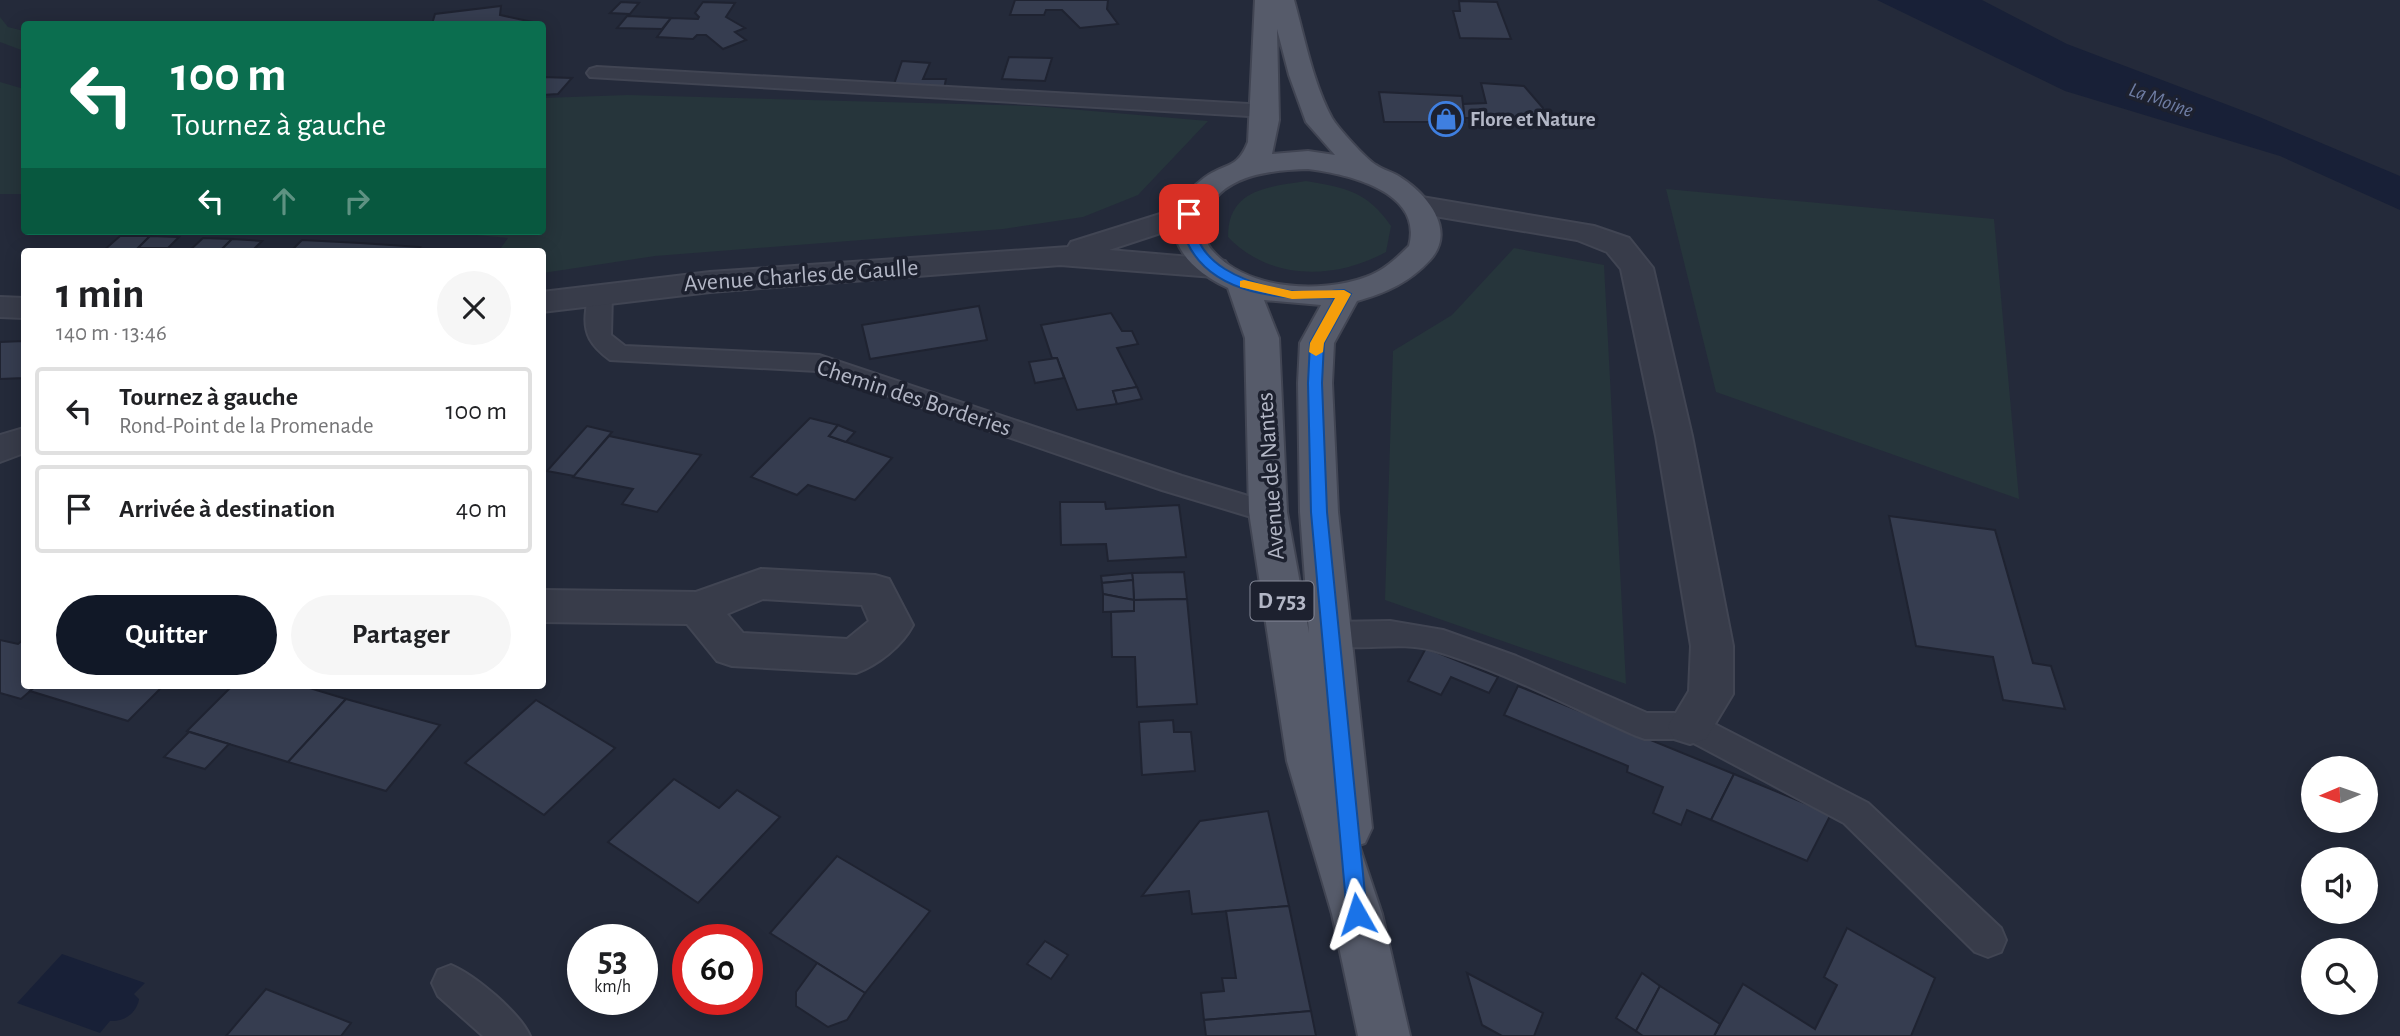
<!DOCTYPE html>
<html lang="fr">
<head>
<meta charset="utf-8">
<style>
  body { margin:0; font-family:"Alegreya Sans",sans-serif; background:#f6f6f6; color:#202124; height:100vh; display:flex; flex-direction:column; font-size:26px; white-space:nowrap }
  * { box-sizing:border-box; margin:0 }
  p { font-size:23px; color:#757577 }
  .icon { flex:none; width:38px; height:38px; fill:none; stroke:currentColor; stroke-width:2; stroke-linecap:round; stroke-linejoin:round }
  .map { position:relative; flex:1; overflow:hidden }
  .panel { position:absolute; left:21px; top:248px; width:525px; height:441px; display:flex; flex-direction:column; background:#fff; border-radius:7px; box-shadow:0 4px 18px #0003 }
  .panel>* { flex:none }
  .hud { position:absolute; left:21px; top:21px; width:525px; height:214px; border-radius:7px; box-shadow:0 4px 18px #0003; background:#0b6e4f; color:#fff; overflow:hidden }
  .needle { width:46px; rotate:268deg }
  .tools { position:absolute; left:2301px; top:756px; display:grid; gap:14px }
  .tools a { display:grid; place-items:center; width:77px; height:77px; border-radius:50%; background:#fff; box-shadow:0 4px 18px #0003; font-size:35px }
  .speed { position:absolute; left:567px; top:924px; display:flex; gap:14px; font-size:35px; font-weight:700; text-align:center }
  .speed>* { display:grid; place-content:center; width:91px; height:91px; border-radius:50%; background:#fff; box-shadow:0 4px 18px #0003; line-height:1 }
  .speed small { font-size:18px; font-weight:400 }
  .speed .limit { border:10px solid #d22; background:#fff; color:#111 }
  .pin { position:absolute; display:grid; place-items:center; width:60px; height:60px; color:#fff; margin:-30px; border-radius:14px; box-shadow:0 4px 10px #0006 }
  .me { position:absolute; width:77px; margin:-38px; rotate:354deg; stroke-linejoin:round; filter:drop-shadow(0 0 5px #0008) }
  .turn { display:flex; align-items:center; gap:24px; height:147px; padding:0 35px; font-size:32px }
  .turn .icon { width:91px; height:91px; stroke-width:2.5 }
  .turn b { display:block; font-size:49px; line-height:60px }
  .lanes { display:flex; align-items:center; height:66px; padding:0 35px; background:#0003; justify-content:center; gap:35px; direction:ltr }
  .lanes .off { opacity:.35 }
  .round { display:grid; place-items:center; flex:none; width:74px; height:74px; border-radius:37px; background:#f6f6f6 }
  .overview { display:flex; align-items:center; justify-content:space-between; height:119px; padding:0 35px }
  h1 { font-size:42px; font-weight:600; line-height:52px }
  .cta { display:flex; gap:14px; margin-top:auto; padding:14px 35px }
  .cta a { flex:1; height:80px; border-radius:42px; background:#111827; color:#fff; font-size:28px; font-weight:600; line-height:80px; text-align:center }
  .cta a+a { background:#f6f6f6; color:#202124 }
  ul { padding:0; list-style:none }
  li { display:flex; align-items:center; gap:21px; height:88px; margin:0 14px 10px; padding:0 21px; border:4px solid #e0e0e0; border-radius:7px }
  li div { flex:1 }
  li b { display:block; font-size:26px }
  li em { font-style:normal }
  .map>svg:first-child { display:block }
  .green { fill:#26353b }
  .water { fill:#182037 }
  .building { fill:#363d50; stroke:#1f2331; stroke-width:2 }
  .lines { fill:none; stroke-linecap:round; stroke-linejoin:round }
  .service-casing { stroke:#414553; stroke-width:4 }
  .minor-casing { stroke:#414553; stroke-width:4 }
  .tertiary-casing { stroke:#414553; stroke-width:4 }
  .primary-casing { stroke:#414553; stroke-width:4 }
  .service { fill:#383c4a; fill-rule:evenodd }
  .minor { fill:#383c4a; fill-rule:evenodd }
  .tertiary { fill:#383c4a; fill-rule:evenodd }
  .primary { fill:#565b6a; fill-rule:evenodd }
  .route { fill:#1a73e8; stroke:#114b97; stroke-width:2 }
  .slow { fill:#f59e0b }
  .labels { text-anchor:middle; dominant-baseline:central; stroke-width:7; stroke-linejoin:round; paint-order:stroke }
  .far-water-label { font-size:21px; font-style:italic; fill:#6e7ca2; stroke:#1d212f }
  .far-poi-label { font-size:21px; font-weight:bold; fill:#b3b7c6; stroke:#1d212f; text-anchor:start }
  .shield { fill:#1d212f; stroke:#868a99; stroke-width:2 }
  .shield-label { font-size:23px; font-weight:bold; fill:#b3b7c6 }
  .street-label { font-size:24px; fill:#b3b7c6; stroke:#1d212f }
</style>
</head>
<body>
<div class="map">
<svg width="2400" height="1036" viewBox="0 0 2400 1036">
  <rect width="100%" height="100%" fill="#242a3a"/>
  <g class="green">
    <path d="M0,17L8,27L24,31V51L0,42Z"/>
    <path d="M0,82L24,89V194H0Z"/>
    <path d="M628,95L1034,106L1208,121L1138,195L1083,217L1003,229L655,256L543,273L542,252H498L508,238L434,231H542L543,98Z"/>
    <path d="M1306,181C1346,188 1367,191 1391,226L1386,252C1335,280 1270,281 1228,237C1228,189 1268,187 1306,181Z"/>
    <path d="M1666,189L1994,219L2019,499L1716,392Z"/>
    <path d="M1514,248L1604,265L1626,684L1385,600L1393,351L1452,315Z"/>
  </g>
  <g class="water">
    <path d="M1877,0H1982L2067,44L2257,116L2400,176V210L2280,156L2065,91Z"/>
    <path d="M62,954L145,983L134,994L139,999C137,1013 124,1022 110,1021L100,1033L17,1003Z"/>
  </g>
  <g class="building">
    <path d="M1015,0H1108L1107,9L1118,24L1080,28L1062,10H1046L1044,15H1010Z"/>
    <path d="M1459,1L1497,2L1511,39L1460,38L1453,11H1460Z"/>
    <path d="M621,2L639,3L630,14L610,13Z"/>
    <path d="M703,2L735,3L726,17L745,28L735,32L746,40L723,49L706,35H697L693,39L657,37L671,18L698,19L699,17L695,13Z"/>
    <path d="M501,6L500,15L542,24H432L435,14Z"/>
    <path d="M627,16L671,18L662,29L617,28Z"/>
    <path d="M1009,57L1052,58L1045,81L1002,79Z"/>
    <path d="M902,61L930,63L923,79H946L944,89L893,87Z"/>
    <path d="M542,77L572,78L558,94L542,95Z"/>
    <path d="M1481,83L1524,86L1543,108L1545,122L1493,126L1489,118H1464L1463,104L1486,103Z"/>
    <path d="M1379,92L1462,96L1465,122H1384Z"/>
    <path d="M120,236H150L138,248H168L165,252H102Z"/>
    <path d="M150,236L179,237L168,248H138Z"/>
    <path d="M203,238L232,239L220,251L235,252H188Z"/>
    <path d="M232,239L262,241L251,252L220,251Z"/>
    <path d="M302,240L360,243L420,247L415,252H290Z"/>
    <path d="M979,306L987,340L870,359L862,325Z"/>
    <path d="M1111,313L1122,331H1132L1138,344L1117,348L1137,387L1113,391L1117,404L1077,410L1057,358H1052L1041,325Z"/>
    <path d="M24,341V378L0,379V342Z"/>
    <path d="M1057,358L1064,378L1035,383L1029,362Z"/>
    <path d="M1137,387L1142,399L1117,404L1113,391Z"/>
    <path d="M810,418L838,425L829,436L892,458L855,500L808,485L797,495L751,477Z"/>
    <path d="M838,425L855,432L846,442L829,436Z"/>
    <path d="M587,426L612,432L574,476L547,471Z"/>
    <path d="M609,436L701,455L657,512L622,504L633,489L573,477Z"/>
    <path d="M1060,502H1105L1106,509L1179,505L1186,557L1108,561L1106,544L1061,545Z"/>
    <path d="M1889,516L1995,530L2033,663L2051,666L2065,709L2003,700L1993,657L1916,646Z"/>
    <path d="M1184,572L1187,599L1134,600L1132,573Z"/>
    <path d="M1132,573L1133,580L1102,583L1101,576Z"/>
    <path d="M1133,580L1134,600L1103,594L1102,583Z"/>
    <path d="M1103,594L1134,600V611L1103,612Z"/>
    <path d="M1187,599L1197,704L1137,707L1135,657H1112L1111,612L1134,611V600Z"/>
    <path d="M24,639V686H36L21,699L0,693V640L18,644Z"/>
    <path d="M1426,648L1498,677L1489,693L1451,677L1441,695L1408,681Z"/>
    <path d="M36,686H163L128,721L30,691Z"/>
    <path d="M232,686H303L346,699L288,762L187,731Z"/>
    <path d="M1518,686L1734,774L1711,820L1687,810L1681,825L1653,813L1663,787L1627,772L1628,766L1504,715Z"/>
    <path d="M346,699L440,725L386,791L288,762Z"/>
    <path d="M536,700L615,748L544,815L465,763Z"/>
    <path d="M1173,720L1174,732H1191L1195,771L1142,775L1139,722Z"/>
    <path d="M189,732L229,744L205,769L164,757Z"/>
    <path d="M1734,774L1831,814L1807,861L1711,820Z"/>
    <path d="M674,779L719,808L737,790L780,817L698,903L608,842Z"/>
    <path d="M1268,811L1289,906L1192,914L1189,891L1142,896L1200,821Z"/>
    <path d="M837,856L930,911L865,993L770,933Z"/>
    <path d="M1289,906L1311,1011L1204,1020L1201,993L1224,991L1222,978H1236L1226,911Z"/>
    <path d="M1847,928L1935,978L1911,1036H1714L1743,984L1815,1029L1837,985L1824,977Z"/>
    <path d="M1045,941L1068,955L1051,979L1027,964Z"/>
    <path d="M817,963L865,993L847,1020L828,1027L796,1006V992Z"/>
    <path d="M1467,973L1543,1013L1534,1036H1502L1482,1025Z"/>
    <path d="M1642,973L1660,986L1636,1031L1616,1018Z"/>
    <path d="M1660,986L1720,1024L1714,1036H1643L1636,1031Z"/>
    <path d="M266,989L351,1023L341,1036H226Z"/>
    <path d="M1311,1011L1316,1036H1206L1204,1020Z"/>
  </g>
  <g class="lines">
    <g class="service-casing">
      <g id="service">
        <path d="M597,67L1266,105L1276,111L1266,117L590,77L587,73L590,69Z"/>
        <path d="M600,286L608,288L612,293L611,335L625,346L819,355L1182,476L1278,505L1282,512L1278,519L1268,522L1258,519L1162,490L817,371L610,360C591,346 583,334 586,311C587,302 587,295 592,288Z"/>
        <path d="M1390,621L1443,630L1516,656L1647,713H1690L1701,717L1868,803L2001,928L2006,940L2001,952L1988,957L1975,952L1844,823L1686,739H1645L1634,735C1568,706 1501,670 1432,650C1395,640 1355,654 1320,642L1316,634L1320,626L1331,622Z"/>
        <path d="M451,965C475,975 520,1013 530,1036H483L438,996L432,983L438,970Z"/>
      </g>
    </g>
    <g class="minor-casing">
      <g id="minor">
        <path d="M1416,196L1594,226L1629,238L1653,268L1692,436L1733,646V694L1706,739L1690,744L1674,739L1668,726L1689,691L1691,646L1656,436L1621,269L1607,252L1577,240L1405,211L1401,205L1405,199Z"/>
        <path d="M0,297L24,298V318L0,317Z"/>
        <path d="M761,569L875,575L889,579L913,625C902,646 878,665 856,673L732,666L717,661L687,624L542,622V590L696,592ZM763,599L862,605L869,621L847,639L743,633L727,614Z"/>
      </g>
    </g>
    <g class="tertiary-casing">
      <g id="tertiary">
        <path d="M1189,205L1200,208L1204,214L1200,220L1109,250L1214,259L1225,261L1230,268L1225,275L1214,277L1060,265L710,292L542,312V292L710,272L1068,247L1071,242Z"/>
        <path d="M24,428V453L0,462V435Z"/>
      </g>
    </g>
    <g class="primary-casing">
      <path id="primary" d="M1255,0H1294C1305,39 1313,83 1332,118C1338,128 1366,159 1376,165C1383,170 1393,172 1400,177C1427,194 1457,230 1430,260C1410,282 1386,293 1357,301L1334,343L1332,383L1338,512L1372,828L1365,843L1359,845L1382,914L1410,1036H1358L1332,914L1287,761L1249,512L1245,338L1228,288C1176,264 1150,219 1204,178C1226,162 1237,170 1248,142ZM1277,29L1289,75L1306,122L1335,155L1308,151L1272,154L1279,120ZM1308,169C1347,174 1424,191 1409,246C1396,259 1383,271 1366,277C1320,294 1245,290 1211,249C1205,241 1202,228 1205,218C1217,175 1271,170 1308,169ZM1264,300L1321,305L1300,343L1298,383L1300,512L1309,633L1287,512L1279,338Z"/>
    </g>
    <use href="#service" class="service"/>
    <use href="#minor" class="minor"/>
    <use href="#tertiary" class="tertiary"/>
    <use href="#primary" class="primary"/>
  </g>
  <path class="route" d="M1184,211L1195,214C1190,265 1248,284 1290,291C1307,294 1327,291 1344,290L1351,294L1324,343L1322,383L1327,512L1367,914L1364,921L1357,923L1350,921L1347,914L1311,512L1308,383L1310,343L1335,298C1284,300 1212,296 1187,242C1182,230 1179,223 1184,211Z"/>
  <path class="slow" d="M1244,280L1292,291L1344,290L1351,294L1324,343L1323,352L1316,356L1309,352L1310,343L1335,298L1292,299L1240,287V281Z"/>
  <defs>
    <g id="shop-ring" transform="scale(1.75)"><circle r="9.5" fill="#1d212f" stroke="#3f7fe0" stroke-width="1.5"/><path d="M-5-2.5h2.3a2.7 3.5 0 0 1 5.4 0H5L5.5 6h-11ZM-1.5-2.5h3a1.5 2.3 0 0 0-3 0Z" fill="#3f7fe0"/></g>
  </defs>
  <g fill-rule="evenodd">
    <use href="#shop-ring" x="1446" y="119"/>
  </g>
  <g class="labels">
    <g class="far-water-label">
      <text transform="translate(2161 100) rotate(20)">La Moine</text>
    </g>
    <g class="far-poi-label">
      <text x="1470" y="119">Flore et Nature</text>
    </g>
    <rect class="shield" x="1250.5" y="581.5" width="63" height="39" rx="5"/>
    <g class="shield-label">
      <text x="1282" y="601">D 753</text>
    </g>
    <g class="street-label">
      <text transform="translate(801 276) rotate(-4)">Avenue Charles de Gaulle</text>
      <text transform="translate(914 398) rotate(18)">Chemin des Borderies</text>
      <text transform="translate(1271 476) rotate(-94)">Avenue de Nantes</text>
    </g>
  </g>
</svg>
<div class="tools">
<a><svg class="needle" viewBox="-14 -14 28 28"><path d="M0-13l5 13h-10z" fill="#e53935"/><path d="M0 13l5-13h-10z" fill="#757577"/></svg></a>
<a><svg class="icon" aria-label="sound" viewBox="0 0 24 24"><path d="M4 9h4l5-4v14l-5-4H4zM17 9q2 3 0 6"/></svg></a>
<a><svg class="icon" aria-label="search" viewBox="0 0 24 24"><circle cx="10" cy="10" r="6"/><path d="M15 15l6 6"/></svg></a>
</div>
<div class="speed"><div>53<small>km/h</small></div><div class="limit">60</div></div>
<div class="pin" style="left:1189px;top:214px;background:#d93025"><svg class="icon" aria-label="arrive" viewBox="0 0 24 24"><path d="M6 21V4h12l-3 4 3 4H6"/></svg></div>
<svg class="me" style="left:1357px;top:914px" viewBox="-20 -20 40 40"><path d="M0-17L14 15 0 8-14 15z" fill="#1a73e8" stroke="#fff" stroke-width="4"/></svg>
<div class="hud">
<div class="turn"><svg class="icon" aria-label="left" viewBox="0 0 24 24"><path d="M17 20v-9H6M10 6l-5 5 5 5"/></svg><div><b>100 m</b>Tournez à gauche</div></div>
<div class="lanes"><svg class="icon" aria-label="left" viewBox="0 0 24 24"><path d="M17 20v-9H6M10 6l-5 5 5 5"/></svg><svg class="icon off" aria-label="ahead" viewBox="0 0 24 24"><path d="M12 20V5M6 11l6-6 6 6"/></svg><svg class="icon off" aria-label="right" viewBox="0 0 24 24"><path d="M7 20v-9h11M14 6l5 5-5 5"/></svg></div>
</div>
<section class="panel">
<div class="overview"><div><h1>1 min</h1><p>140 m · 13:46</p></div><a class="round"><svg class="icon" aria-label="close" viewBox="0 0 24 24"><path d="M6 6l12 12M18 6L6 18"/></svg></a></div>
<ul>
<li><svg class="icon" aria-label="left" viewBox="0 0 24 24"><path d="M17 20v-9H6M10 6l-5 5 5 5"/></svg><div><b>Tournez à gauche</b><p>Rond-Point de la Promenade</p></div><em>100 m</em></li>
<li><svg class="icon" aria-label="arrive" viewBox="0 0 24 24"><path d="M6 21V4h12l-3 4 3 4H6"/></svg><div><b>Arrivée à destination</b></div><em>40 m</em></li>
</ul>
<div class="cta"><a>Quitter</a><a>Partager</a></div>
</section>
</div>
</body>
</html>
